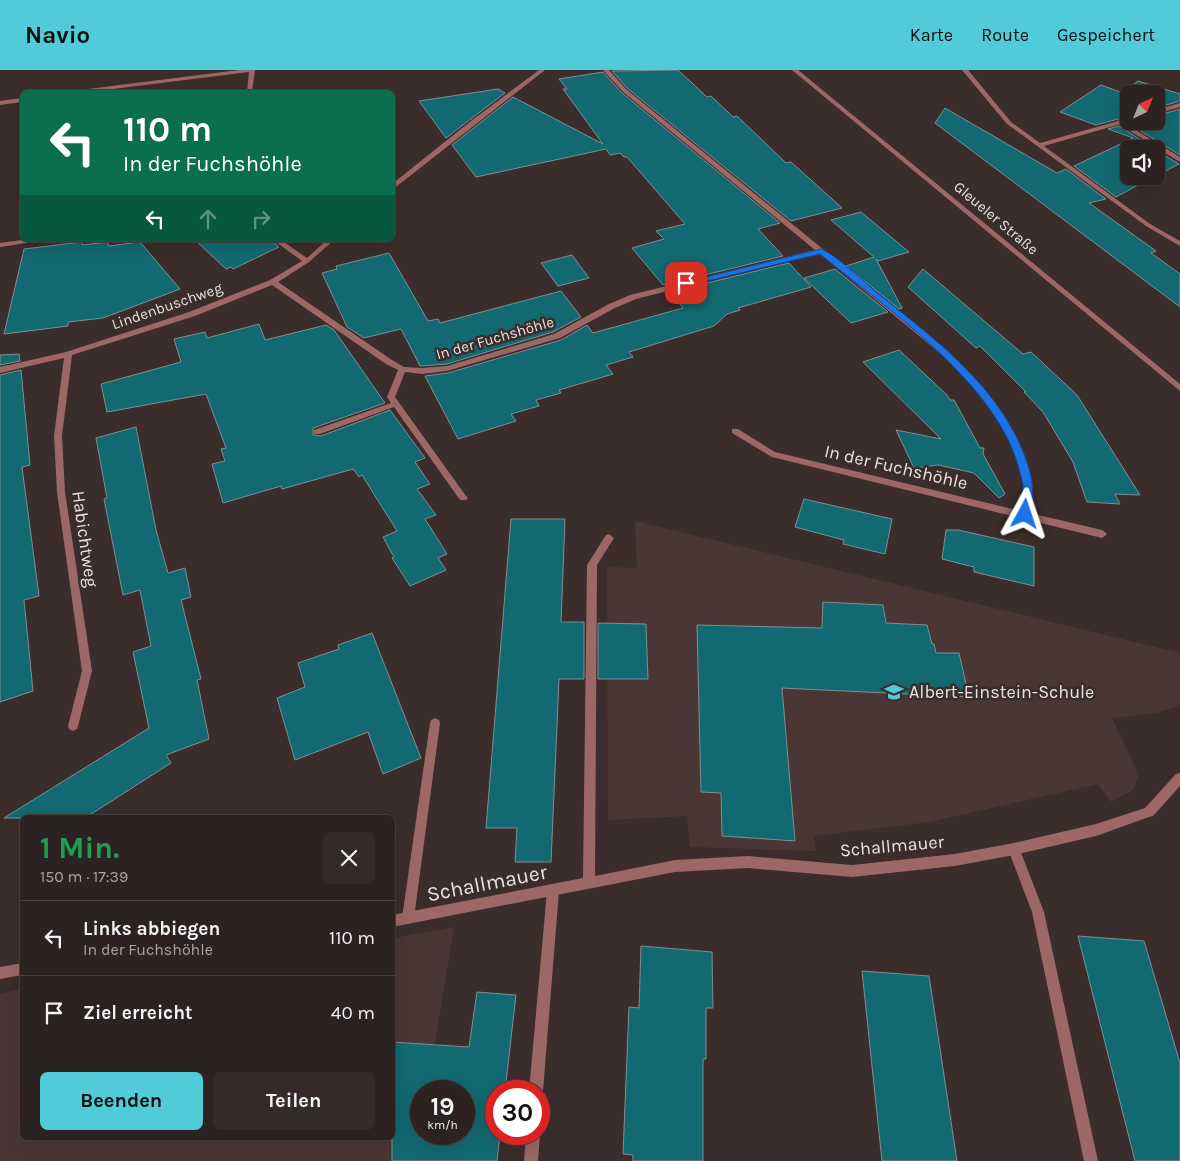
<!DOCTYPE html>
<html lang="de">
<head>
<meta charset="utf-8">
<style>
  body { margin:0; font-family:Karla,sans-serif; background:#342a2a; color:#f1f3f6; height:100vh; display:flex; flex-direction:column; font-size:19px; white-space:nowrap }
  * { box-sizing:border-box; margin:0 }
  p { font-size:16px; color:#a6a4a5 }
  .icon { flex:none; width:28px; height:28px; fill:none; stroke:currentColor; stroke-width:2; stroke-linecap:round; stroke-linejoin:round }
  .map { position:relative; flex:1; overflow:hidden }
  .details { position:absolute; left:20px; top:745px; width:375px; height:325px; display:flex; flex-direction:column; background:#2c2221; border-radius:8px; box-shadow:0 5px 20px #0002,0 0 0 1px #483f3f }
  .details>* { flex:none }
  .guide { position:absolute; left:20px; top:20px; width:375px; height:152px; border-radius:8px; box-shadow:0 5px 20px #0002,0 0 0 1px #483f3f; background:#0b6e4f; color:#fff; overflow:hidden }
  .needle { width:32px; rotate:43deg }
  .controls { position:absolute; left:1120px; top:15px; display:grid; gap:10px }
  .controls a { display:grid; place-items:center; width:45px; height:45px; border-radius:8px; background:#2c2221; box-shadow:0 5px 20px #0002,0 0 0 1px #483f3f; font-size:25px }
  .speed { position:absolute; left:410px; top:1010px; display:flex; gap:10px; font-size:25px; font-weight:700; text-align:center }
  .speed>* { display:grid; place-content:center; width:65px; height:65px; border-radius:50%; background:#2c2221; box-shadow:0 5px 20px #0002,0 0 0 1px #483f3f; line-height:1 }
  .speed small { font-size:12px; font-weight:400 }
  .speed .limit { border:8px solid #d22; background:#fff; color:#111 }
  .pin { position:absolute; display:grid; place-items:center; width:42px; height:42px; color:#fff; margin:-21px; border-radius:10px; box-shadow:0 2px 8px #0006 }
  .me { position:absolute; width:55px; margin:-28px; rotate:5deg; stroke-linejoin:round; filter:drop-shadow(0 0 4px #0008) }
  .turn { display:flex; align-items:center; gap:18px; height:105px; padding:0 20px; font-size:22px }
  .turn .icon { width:65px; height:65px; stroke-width:2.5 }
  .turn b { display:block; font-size:35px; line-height:42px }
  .lanes { display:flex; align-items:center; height:48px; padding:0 20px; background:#0003; justify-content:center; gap:25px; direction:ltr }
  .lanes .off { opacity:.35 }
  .round { display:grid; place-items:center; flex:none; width:52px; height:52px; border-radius:8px; background:#342a2a }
  .summary { display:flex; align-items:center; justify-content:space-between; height:85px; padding:0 20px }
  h1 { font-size:30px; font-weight:700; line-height:38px; color:#1e9e55 }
  .button { display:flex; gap:10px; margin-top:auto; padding:10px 20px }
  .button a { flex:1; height:58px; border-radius:8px; background:#52cbd9; color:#111; font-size:20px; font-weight:700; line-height:58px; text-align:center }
  .button a+a { background:#342a2a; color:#f1f3f6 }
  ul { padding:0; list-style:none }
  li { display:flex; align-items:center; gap:15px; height:75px; padding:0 20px; border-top:1px solid #483f3f }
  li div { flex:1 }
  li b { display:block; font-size:19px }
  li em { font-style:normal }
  header { display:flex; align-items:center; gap:30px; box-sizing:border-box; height:70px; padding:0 25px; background:#52cbd9; color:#111 }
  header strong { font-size:24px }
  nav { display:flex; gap:28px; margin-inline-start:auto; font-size:18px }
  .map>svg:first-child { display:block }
  .built { fill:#4b3636 }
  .building { fill:#136972; stroke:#7f9092; fill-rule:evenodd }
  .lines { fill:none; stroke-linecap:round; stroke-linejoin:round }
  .service { fill:#9d6765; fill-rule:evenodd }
  .minor { fill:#9d6765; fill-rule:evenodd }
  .tertiary { fill:#9d6765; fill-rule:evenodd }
  .route { fill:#1a73e8; stroke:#114b97 }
  .labels { text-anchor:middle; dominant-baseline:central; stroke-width:5; stroke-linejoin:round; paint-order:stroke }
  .far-street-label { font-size:15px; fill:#ebe2e1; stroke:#3b2d2c }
  .street-label { font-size:18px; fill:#ebe2e1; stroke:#3b2d2c }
  .poi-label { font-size:18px; fill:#ebe2e1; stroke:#3b2d2c; text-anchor:start }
  .near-street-label { font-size:21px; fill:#ebe2e1; stroke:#3b2d2c }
</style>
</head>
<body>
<header>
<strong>Navio</strong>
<nav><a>Karte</a><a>Route</a><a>Gespeichert</a></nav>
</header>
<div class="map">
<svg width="1180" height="1091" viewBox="0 0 1180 1091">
  <rect width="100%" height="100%" fill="#3b2d2c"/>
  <g class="built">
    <path d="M635,451L1180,583V635L1158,643L1112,648L1136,699L1138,708L1133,720L1111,732L1098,714L929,752L814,766L816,781L690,777L687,746L608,750L607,497L637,498Z"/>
    <path d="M454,857L427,1021H421V1054L415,1091H0V924L22,918V1068H392L393,868Z"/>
  </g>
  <g class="building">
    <path d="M678,0L707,27L711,26L733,47L737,46L786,93L791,92L842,138L791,151L627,18L612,1Z"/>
    <path d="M603,2L621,22L780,153L758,159L783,186L663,215L632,178L664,169L656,161L685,154L627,87H624L620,83L610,85L606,79L476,107L452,75L513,27L603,74L563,19H567L559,9Z"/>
    <path d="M1138,11L1180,24V31L1156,38V24H1129V46L1096,55L1060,42L1101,15L1123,23Z"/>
    <path d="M498,19L505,23L446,68L419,31Z"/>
    <path d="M945,38L1057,103L1066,99L1106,129L1089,133L1156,181L1151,183L1180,204V237L935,53Z"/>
    <path d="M1180,39V85L1129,54L1133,51H1156V46Z"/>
    <path d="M1119,56L1155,79H1129V106H1155L1116,127L1074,96L1133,68L1108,59Z"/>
    <path d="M1156,80L1179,94L1156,106Z"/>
    <path d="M861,142L909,182L878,191L876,189L902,238L899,239L846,196L874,187L831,150Z"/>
    <path d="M195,170H271L279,177L233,199L231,197L226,199Z"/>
    <path d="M82,172V175L108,172V176L140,172L180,219L103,248L68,252V256L4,264L24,179Z"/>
    <path d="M389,183L428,251L438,249L440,253L561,221L581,247L553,262L447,294L420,296L401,259L364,268L347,257L322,203L337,199L336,196Z"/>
    <path d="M572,185L589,208L558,216L541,193Z"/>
    <path d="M789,193L811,217L738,238L740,240L727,244L714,256L629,282L633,287L606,295L613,304L559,320L561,323L536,330L539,336L511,344L516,351L458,369L425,306L448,303L561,270L587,255L593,263L683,238L670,222Z"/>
    <path d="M835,199L888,242L851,253L804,208Z"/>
    <path d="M923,199L1023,284L1031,282L1077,325L1140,425L1115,424L1120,434L1087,432L1073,392L1043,342L1024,322H1026L980,276L976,278L908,217Z"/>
    <path d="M259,254L265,270L326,255L334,260L385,333L313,358V365L321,366L390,340L425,388L415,392L430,414L417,419L436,445L425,449L447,484L438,488L446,500L410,516L392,488L394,487L383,467L397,461L362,405L359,407L353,399L282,419L281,416L223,433L212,394L225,391L221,379L226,378L206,324L107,342L101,314L181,292L174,269L205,262L207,268Z"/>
    <path d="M899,280L947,325L950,330H954L980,378H984L983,384L1005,424L999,428L974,403L938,395L914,398L896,360L941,369L863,292Z"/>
    <path d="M19,284L20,291L0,295V285Z"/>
    <path d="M21,300L30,395L22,397L39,526L24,530L33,621L0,632V305Z"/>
    <path d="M136,357L156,460L168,503L185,498L191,527L181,530L201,609L197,610L209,669L166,685L171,693L85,748H4L149,658L133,582L151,576L140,520L123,525L104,429L107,428L96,368Z"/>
    <path d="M804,429L892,449L885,484L843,474L844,470L795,457Z"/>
    <path d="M511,449H565L561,552H584V609H559L551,792H515L517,758H486Z"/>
    <path d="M946,460H958L1034,477V516L974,502V497L942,489Z"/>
    <path d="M823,532L883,535L886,553L927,555L932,574H934L936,583H959L969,627L782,618L795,771L722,766L721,723L701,722L697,555L822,558Z"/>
    <path d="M598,553L646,554L648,609H598Z"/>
    <path d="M372,563L421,688L383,704L368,662L295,690L277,628L305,617L298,593L339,579L338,575Z"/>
    <path d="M1078,866L1144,871L1180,993V1091H1135Z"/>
    <path d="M641,876L712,882L713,938H706V989H703V1091H633V1085L623,1084L629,937L639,938Z"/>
    <path d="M862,901L929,906L957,1091H882Z"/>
    <path d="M477,922L516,925L505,1021H496V1064H500L497,1091H392V972L469,977ZM421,1021H464V1064H421Z"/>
  </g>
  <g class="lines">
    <g class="service">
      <path d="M1117,51H1121L1180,87V92L1117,53Z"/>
      <path d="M435,648L439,650L440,653L414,848L412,852L408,854L404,852L402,848L430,653L431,650Z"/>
      <path d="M1014,773L1018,775L1044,842L1098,1091H1084L1032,842L1008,779L1010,775Z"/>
      <path d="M553,815L557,817L559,821L543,1021L539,1027V1021H529L547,821L549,817Z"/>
      <path d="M539,1061L540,1064L538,1091H524L526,1064H539Z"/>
    </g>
    <g class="minor">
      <path d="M239,0H255L252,22H247L249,2L89,22H77L80,20Z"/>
      <path d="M539,0H545L392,120V114L471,51Z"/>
      <path d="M603,0H609L626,19L947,280C981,314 1025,363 1032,412C1034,422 1031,433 1030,443L1102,460L1105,462L1107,464L1105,466L1102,468L772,387L732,363V359H738L775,382L1021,441L1024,413L1014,380L994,344L968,311L941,284L819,183L636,229L615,238L560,268L447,301L422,304L405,302L395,327L466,426L468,428L466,430H460L394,337L320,364H314V360L391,333L387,327L398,300L386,294L272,215L195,246L72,285L62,366L65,422L92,601L78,656L77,659L73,661L69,659L68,656L82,601L57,422L54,366L64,288L0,303V297L66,282L189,242L270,210L302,191L273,170H281L307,188L327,170H334L309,192L278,212L392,290L404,297L422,298L447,296L554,264L609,234L630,225L815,180L622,21Z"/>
      <path d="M962,0H968L1011,52L1040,73L1129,48V51H1131L1044,76L1150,154L1180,171V176L1146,156L1007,54Z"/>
      <path d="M22,28V32L0,35V31Z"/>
      <path d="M1180,33V37L1156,44V40Z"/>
      <path d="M22,170H36L33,172L0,177V173Z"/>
      <path d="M609,464L614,468L597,495L595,806L675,790L748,786L852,795L955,784L1014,773L1096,754L1145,738L1176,704L1180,703V716L1153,746L1149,747L1096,766L1014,785L955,796L852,807L748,798L675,802L392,857V845L583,808L587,495L606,465Z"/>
      <path d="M22,893V905L0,909V897Z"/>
    </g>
    <path class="tertiary" d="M792,0H798L1180,314V321Z"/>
  </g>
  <path class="route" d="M821,179C835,184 862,210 875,221C935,270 1006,320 1029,399C1033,413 1035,433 1029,447L1025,448L1020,444C1021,434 1023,423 1023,414C1022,408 1019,401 1018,395C994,311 886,238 820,184L686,216L682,213Z"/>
  <defs>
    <g id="school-bare" transform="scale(1.5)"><path d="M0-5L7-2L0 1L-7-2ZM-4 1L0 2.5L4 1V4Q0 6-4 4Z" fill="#52cbd9" stroke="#3b2d2c" stroke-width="2.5" paint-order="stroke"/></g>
  </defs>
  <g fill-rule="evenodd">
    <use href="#school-bare" x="894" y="622"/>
  </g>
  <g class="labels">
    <g class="far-street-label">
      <text transform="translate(996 148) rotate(40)">Gleueler Straße</text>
      <text transform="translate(167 236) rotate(-19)">Lindenbuschweg</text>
      <text transform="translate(495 268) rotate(-16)">In der Fuchshöhle</text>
    </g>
    <g class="street-label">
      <text transform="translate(896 397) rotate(13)">In der Fuchshöhle</text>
      <text transform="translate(85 469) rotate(82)">Habichtweg</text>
      <text transform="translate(892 776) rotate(-5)">Schallmauer</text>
    </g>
    <g class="poi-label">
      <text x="909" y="622">Albert-Einstein-Schule</text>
    </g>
    <g class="near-street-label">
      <text transform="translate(487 813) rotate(-11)">Schallmauer</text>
    </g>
  </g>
</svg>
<div class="controls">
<a><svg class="needle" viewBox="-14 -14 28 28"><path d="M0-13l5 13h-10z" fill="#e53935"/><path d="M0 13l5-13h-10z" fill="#a6a4a5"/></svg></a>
<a><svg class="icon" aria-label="sound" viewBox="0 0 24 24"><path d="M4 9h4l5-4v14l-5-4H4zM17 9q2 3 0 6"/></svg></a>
</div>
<div class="speed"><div>19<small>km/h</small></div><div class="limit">30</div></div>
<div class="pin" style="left:686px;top:213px;background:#d93025"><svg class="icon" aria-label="arrive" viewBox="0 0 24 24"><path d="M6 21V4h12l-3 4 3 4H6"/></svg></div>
<svg class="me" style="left:1025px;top:444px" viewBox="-20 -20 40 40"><path d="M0-17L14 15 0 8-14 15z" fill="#1a73e8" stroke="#fff" stroke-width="4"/></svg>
<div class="guide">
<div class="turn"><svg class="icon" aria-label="left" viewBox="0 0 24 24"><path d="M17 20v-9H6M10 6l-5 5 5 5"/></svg><div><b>110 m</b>In der Fuchshöhle</div></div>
<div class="lanes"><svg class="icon" aria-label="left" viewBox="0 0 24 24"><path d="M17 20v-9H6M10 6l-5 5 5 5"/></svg><svg class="icon off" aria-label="ahead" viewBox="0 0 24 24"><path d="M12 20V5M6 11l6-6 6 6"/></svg><svg class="icon off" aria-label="right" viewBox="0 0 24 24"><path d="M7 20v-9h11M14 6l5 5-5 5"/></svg></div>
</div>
<section class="details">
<div class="summary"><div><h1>1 Min.</h1><p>150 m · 17:39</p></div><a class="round"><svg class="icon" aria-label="close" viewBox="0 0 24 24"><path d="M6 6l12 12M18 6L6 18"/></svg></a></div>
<ul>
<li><svg class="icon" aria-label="left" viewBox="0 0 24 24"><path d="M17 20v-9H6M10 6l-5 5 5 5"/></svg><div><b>Links abbiegen</b><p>In der Fuchshöhle</p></div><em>110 m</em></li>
<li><svg class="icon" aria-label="arrive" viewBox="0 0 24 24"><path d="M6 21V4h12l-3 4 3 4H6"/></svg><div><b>Ziel erreicht</b></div><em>40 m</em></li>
</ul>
<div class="button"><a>Beenden</a><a>Teilen</a></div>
</section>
</div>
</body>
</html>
